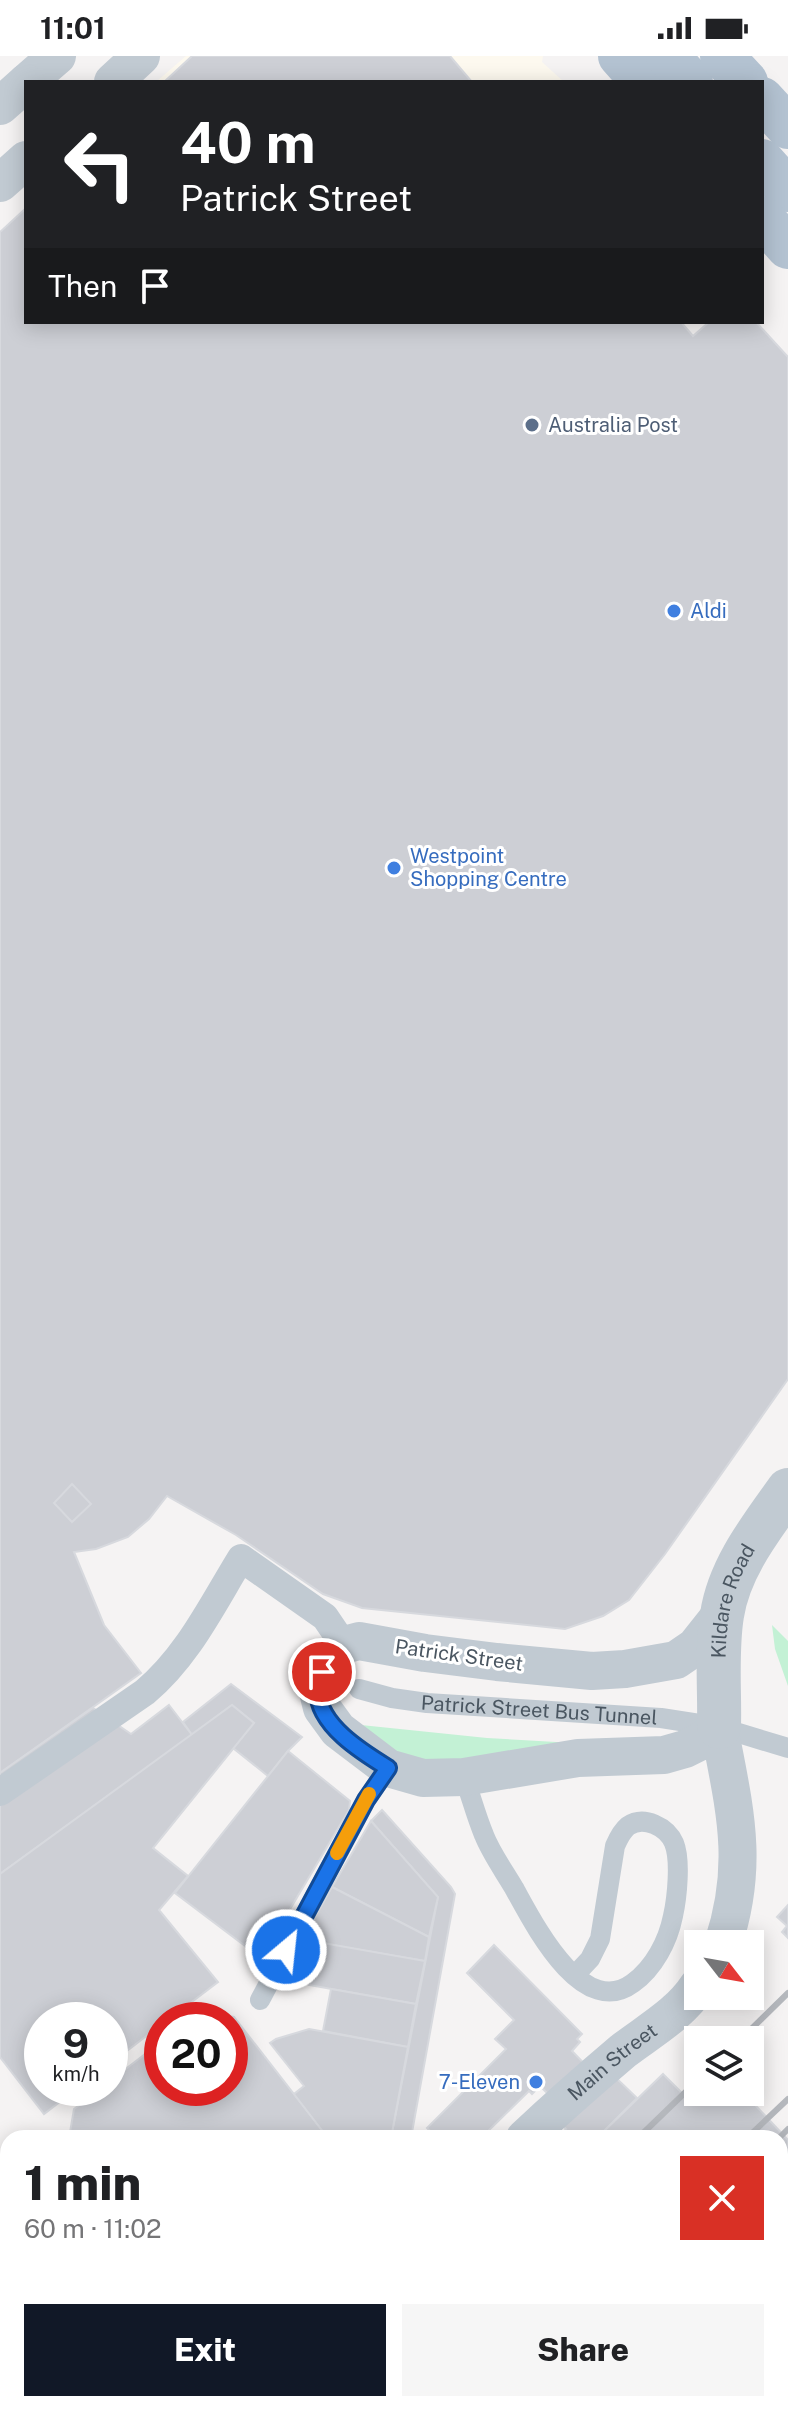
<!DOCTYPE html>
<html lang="en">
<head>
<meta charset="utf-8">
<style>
  body { margin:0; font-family:"Public Sans",sans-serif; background:#f6f6f6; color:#202124; height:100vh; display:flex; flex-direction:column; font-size:30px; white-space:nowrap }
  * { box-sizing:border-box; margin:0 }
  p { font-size:26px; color:#757577 }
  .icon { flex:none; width:44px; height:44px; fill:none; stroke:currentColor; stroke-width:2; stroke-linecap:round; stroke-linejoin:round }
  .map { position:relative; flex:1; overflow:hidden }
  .drawer { position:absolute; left:0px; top:2074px; width:788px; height:282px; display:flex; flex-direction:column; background:#fff; border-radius:24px 24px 0 0; box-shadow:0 4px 20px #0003 }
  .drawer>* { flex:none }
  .hud { position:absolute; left:24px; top:24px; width:740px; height:244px; border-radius:0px; box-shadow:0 4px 20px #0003; background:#202124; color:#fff; overflow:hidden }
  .needle { width:52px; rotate:121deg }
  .tools { position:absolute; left:684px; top:1874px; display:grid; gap:16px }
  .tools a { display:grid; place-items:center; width:80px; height:80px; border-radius:0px; background:#fff; box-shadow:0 4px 20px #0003; font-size:40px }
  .speed { position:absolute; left:24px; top:1946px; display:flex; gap:16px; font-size:40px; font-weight:700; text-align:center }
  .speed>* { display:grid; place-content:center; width:104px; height:104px; border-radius:50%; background:#fff; box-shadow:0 4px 20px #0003; line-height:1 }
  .speed small { font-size:20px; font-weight:400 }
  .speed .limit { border:12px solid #d22; background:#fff; color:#111 }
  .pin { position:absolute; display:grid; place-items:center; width:68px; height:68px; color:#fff; margin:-34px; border:4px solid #fff; border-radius:50%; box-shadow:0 2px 8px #0007 }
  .me { position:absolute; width:88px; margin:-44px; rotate:28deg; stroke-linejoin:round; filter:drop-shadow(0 0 6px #0008) }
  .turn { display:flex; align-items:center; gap:28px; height:168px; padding:0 24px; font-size:36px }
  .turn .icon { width:104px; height:104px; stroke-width:2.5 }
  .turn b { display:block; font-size:56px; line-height:68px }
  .then { display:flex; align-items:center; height:76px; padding:0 24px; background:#0003; gap:16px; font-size:30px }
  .round { display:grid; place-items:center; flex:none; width:84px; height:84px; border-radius:0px; background:#f6f6f6 }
  .head { display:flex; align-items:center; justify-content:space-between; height:136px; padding:0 24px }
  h1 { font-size:48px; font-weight:800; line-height:60px }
  .action { display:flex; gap:16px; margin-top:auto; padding:16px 24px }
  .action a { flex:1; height:92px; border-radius:0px; background:#111827; color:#fff; font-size:32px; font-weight:800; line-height:92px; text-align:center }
  .action a+a { background:#f6f6f6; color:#202124 }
  .status { display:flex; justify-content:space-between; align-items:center; height:56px; padding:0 40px; background:#fff; direction:ltr }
  .status svg { height:22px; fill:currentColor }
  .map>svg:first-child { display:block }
  .commercial { fill:#fdf9ef }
  .green { fill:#c3f1d5 }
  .building { fill:#cdcfd5; stroke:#d7d9de; stroke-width:2 }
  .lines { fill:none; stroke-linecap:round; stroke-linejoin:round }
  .service { stroke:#c1cad2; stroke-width:20 }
  .pedestrian { stroke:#c1cad2; stroke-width:28 }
  .minor { stroke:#c1cad2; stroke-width:38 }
  .tertiary { stroke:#c1cad2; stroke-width:44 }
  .primary { stroke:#b3c2d1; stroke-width:44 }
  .rail { stroke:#b5b8bd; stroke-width:6 }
  .route-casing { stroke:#114b97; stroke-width:20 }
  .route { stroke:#1a73e8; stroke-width:14 }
  .slow { stroke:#f59e0b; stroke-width:14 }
  .service-dot { fill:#5c6f8a; stroke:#fff; stroke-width:3 }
  .shop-dot { fill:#3f7fe0; stroke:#fff; stroke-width:3 }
  .labels { text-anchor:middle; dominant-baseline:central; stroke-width:6; stroke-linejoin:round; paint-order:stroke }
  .service-label { font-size:20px; fill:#4e5e75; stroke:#fff; text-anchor:start }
  .shop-label { font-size:20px; fill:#366cbe; stroke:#fff; text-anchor:start }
  .street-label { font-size:20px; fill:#4a5661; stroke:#fff }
</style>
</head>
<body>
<div class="status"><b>11:01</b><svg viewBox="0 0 49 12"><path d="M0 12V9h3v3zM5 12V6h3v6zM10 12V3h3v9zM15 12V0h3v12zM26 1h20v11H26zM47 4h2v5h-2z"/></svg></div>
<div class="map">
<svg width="788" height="2355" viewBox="0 0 788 2355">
  <rect width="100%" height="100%" fill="#f5f3f3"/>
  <g class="commercial">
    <path d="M186,0H543L542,6L564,26H156Z"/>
    <path d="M8,2094V2348H114L85,2355H0V2099Z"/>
  </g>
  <g class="green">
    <path d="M772,1569L788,1585V1630L775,1593Z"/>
    <path d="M361,1669L487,1682L626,1690L424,1706L406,1703Z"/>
  </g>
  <g class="building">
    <path d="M192,0H450L472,26H164Z"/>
    <path d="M26,152V266H681L693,280L709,266H756L788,301V1323L665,1498L629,1544L603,1560L565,1573L362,1552L323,1538L236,1479L167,1440L149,1463L128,1481L96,1493L74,1496L104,1569L141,1617L0,1717V176Z"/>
    <path d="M72,1428L91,1448L72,1466L54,1447Z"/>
    <path d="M231,1628L302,1681L288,1695L268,1720L233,1692L254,1667L232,1649L192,1679L183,1666Z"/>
    <path d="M169,1649L192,1679L0,1818V1717L93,1652L131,1678Z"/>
    <path d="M232,1649L254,1667L153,1792L188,1820L159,1854L218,1926L168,1964H162V1968L110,2008V1964H42V2032H78L44,2058L0,2001V1818Z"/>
    <path d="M288,1695L350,1745L349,1754L261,1902L175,1837Z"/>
    <path d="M382,1754L451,1831L455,1838L411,2082H391L438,1841L371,1765Z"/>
    <path d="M371,1765L438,1841L429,1881L332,1831Z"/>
    <path d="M332,1831L429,1881L425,1905L302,1884Z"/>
    <path d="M788,1849V1882L782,1876L787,1870L777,1861Z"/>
    <path d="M306,1884L425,1905L416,1948L309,1929L313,1909L301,1905Z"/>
    <path d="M494,1889L582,1978L577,1983L580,1986L572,1995L601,2025L611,2017L637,2042L597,2082H557L566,2073L557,2064L565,2055L540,2030L532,2038L529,2035L481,2082H437L427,2072L506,1993L495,1983L514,1964L467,1917Z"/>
    <path d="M331,1933L416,1948L408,1991L323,1975Z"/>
    <path d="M200,1955L234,1961L328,2082H69L74,2053L101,2032H110V2025L162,1985V2032H230V1964H189Z"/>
    <path d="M309,1973L408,1991L391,2082H328L294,2038L304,2030L270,1987L276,1983Z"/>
    <path d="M663,2018L688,2043L698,2034V2036H743L788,2084V2208L780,2216V2082H597Z"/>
    <path d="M8,2142V2335L0,2298V2148Z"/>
    <path d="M788,2208V2320L780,2311V2216Z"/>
    <path d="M0,2298L8,2335V2348H11L12,2355H0Z"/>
    <path d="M11,2348H110L79,2355H12Z"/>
    <path d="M378,2348H445L438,2355H370Z"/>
    <path d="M454,2348H605L598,2355H461Z"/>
    <path d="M605,2348H657L664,2355H598Z"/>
    <path d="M687,2348H748L741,2355H679Z"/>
  </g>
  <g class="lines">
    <g class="service">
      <path id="s1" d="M359,1633L392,1642L427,1647L661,1662L719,1671L788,1692"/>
      <path d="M464,1721C471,1740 476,1760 484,1779C491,1797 504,1815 514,1832C533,1866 582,1965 633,1927C654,1912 668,1885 673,1860C677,1842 681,1804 674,1787C667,1771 644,1759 628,1770C622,1775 618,1783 615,1790L600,1883L590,1903L575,1919"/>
      <path d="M260,1944L366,1744L388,1712"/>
    </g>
    <path class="pedestrian" d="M0,1736L145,1636C188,1600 212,1549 241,1502L325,1561L344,1589"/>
    <g class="minor">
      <path d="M27,26L57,0"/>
      <path d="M113,26L141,0"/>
      <path d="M0,50L26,27"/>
      <path d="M0,127L26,104"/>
      <path d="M722,1557L695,1591L676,1604L625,1613L592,1615L497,1606L425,1597L359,1585L344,1589L330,1602L322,1616L318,1636L322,1652L338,1674L388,1712L423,1722L464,1721L578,1702L664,1699L685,1693L705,1683L719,1671C734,1751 750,1807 723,1888"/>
      <path id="s2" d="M525,2082C557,2052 590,2023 623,1995C649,1975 680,1958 698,1930"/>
      <path d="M235,2355L244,2348"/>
    </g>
    <path class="tertiary" id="s3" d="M719,1671C720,1635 716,1596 722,1559C729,1512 761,1472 788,1434"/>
    <g class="primary">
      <path d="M620,0L643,26"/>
      <path d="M668,0L691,26"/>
      <path d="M722,0L746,26"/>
      <path d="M762,43L788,71"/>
      <path d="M762,105L788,134"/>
      <path d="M762,162L788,191"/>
    </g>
    <g class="rail">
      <path d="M740,1984L788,1937"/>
      <path d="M638,2082L698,2024"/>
      <path d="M747,2082L788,2043"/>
      <path d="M779,2082L788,2073"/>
      <path d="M780,2185L788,2177"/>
      <path d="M355,2355L363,2348"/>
      <path d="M461,2355L469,2348"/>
      <path d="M493,2355L500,2348"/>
      <path d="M601,2355L608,2348"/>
    </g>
  </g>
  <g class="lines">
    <g class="route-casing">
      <path id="route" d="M286,1894L366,1744L388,1712C362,1696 318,1669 318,1635C318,1629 321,1622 322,1616"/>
    </g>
    <use href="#route" class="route"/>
    <path class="slow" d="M337,1797L369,1738"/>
  </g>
  <circle class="service-dot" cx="532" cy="369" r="8"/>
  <g class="shop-dot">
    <circle cx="674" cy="555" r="8"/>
    <circle cx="394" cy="812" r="8"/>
    <circle cx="536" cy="2026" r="8"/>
  </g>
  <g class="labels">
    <g class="service-label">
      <text x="548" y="369">Australia Post</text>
    </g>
    <g class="shop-label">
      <text x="690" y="555">Aldi</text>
      <text x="410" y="800">Westpoint<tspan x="410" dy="23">Shopping Centre</tspan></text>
      <text x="520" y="2026" text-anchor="end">7-Eleven</text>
    </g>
    <g class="street-label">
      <text stroke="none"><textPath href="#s3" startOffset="128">Kildare Road</textPath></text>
      <text transform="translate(459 1599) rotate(8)">Patrick Street</text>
      <text stroke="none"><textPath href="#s1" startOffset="182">Patrick Street Bus Tunnel</textPath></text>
      <text stroke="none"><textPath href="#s2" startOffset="116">Main Street</textPath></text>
    </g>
  </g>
</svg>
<div class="tools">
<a><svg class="needle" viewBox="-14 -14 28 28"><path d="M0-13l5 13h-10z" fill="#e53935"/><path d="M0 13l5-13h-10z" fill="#757577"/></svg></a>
<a><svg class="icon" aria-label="layers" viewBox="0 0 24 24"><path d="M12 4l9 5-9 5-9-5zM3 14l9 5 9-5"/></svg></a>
</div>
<div class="speed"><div>9<small>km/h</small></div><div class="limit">20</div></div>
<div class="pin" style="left:322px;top:1616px;background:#d93025"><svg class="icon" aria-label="arrive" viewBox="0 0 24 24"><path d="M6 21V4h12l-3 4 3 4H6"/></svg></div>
<svg class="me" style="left:286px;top:1894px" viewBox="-20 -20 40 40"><circle r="17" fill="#1a73e8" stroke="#fff" stroke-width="3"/><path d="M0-11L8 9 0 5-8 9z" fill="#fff"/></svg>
<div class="hud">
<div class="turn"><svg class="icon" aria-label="left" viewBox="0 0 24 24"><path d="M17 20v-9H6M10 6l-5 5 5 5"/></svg><div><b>40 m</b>Patrick Street</div></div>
<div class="then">Then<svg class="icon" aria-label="arrive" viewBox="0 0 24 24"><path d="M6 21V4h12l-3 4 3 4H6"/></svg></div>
</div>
<section class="drawer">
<div class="head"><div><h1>1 min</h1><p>60 m · 11:02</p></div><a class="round" style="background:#d93025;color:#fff"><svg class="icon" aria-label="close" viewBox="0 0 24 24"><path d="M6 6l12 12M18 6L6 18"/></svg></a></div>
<div class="action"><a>Exit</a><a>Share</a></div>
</section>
</div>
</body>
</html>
